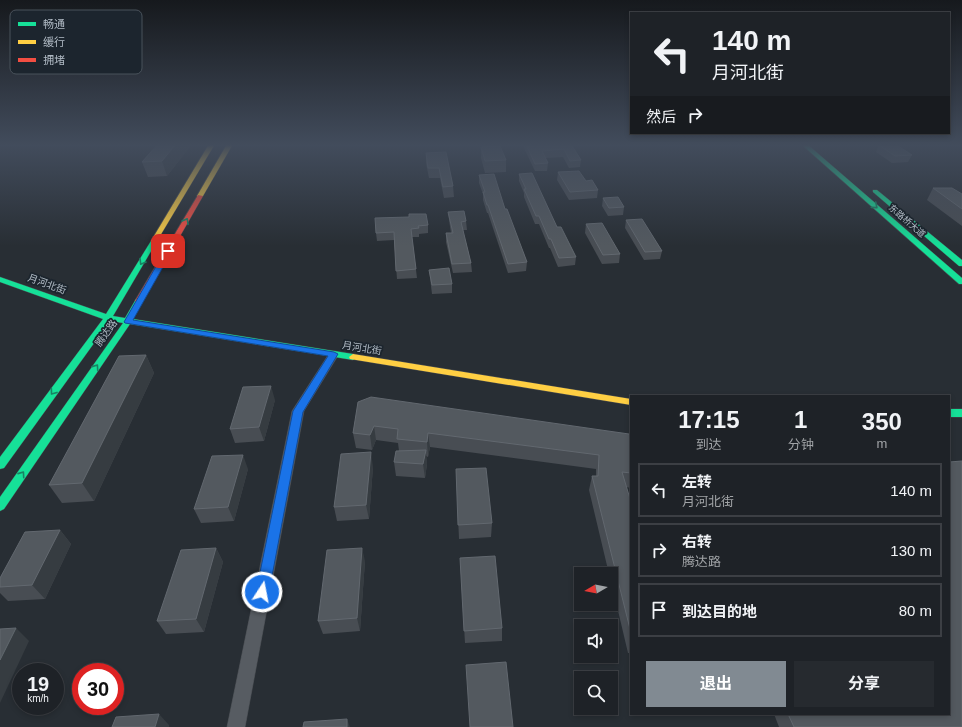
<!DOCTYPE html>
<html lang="zh">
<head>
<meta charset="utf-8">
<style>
  body { margin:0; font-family:Arial,"Noto Sans SC",sans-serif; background:#262a2f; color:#f1f3f6; height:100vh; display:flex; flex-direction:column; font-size:15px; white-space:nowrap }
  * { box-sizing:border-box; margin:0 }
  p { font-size:13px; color:#a1a4a7 }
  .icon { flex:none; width:22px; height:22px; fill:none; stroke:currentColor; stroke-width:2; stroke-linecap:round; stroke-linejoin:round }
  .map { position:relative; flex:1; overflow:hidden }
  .details { position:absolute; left:630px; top:395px; width:320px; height:320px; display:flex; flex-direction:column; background:#1e2227; border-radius:0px; box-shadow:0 2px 6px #0003,0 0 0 1px #3c3f44 }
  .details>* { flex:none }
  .hud { position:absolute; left:630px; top:12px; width:320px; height:122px; border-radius:0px; box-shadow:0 2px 6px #0003,0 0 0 1px #3c3f44; background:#1e2227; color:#f1f3f6; overflow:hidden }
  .needle { width:26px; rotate:260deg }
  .fabs { position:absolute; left:574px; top:567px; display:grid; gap:8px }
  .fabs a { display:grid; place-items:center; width:44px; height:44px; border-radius:0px; background:#1e2227; box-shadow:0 2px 6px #0003,0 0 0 1px #3c3f44; font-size:20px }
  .speed { position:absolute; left:12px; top:663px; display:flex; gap:8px; font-size:20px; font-weight:700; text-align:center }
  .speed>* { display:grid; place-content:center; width:52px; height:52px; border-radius:50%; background:#1e2227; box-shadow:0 2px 6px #0003,0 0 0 1px #3c3f44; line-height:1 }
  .speed small { font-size:10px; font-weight:400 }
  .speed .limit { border:6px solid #d22; background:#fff; color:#111 }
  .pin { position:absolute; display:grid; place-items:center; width:34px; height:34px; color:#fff; margin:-17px; border-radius:8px; box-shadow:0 2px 6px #0006 }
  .me { position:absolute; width:44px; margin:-22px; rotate:11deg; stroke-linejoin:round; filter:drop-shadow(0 0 3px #0008) }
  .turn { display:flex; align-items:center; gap:14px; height:84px; padding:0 16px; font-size:18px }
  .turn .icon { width:52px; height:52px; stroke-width:2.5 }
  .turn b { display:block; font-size:28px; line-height:34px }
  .then { display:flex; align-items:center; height:38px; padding:0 16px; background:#0003; gap:8px; font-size:15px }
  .eta { display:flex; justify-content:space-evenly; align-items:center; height:68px; text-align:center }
  .eta b { font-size:24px; font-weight:700; line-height:28px }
  .action { display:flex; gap:8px; margin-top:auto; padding:8px 16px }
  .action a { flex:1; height:46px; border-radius:0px; background:#818a92; color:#fff; font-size:16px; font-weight:700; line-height:46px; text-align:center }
  .action a+a { background:#262a2f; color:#f1f3f6 }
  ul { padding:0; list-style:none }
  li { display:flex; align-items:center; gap:12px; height:54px; margin:0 8px 6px; padding:0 8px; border:2px solid #3c3f44; border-radius:0px }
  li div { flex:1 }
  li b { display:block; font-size:15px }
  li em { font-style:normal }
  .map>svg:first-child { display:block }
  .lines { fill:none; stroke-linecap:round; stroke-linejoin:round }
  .street-casing { stroke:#464a4f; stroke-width:1 }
  .fast-casing { stroke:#464a4f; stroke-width:1 }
  .slow-casing { stroke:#464a4f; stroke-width:1 }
  .jam-casing { stroke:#464a4f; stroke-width:1 }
  .street { fill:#575c62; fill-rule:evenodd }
  .fast { fill:#16e098; fill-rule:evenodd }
  .slow { fill:#ffcf43; fill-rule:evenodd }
  .jam { fill:#f24e42; fill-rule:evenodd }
  .wall { fill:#484d53 }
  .shaded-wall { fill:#363c41 }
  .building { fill:#53595f; stroke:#62686f }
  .oneway { stroke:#198263 }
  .route { fill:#1a73e8; stroke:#114b97 }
  .labels { text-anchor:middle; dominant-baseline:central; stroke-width:3.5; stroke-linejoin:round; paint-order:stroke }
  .far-street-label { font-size:9px; fill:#b1bbc5; stroke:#1c252e }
  .street-label { font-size:10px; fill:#b1bbc5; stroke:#1c252e }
  .key { fill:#1c252e; stroke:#49525b; stroke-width:1 }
  .key-label { font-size:11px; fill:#b1bbc5 }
</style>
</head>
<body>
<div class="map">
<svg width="962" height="727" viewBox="0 0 962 727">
  <rect width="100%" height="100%" fill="#282e34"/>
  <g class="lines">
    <g class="street-casing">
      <path id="street" d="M334,351L338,352L339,354L304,411L245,727H227L292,411L330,352Z"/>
    </g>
    <g class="fast-casing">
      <g id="fast">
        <path d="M801,144H807L962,278V284H959Z"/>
        <path d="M873,190H877L962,260V266H959L873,192Z"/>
        <path d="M154,239L157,241L113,316L125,318L136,299H139L143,301L133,319L353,354L357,357L353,360L130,324L4,509L0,511V497L123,323L110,321L4,468L0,469V457L103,319L0,282V277L106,314L151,241Z"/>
        <rect x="949" y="409" width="13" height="8"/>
      </g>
    </g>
    <g class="slow-casing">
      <g id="slow">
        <path d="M209,144H215L157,241L154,243L152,242L151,241Z"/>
        <path d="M227,144H233L203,196L198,197L197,196Z"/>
        <path d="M353,354L631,399V405L350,359L349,357Z"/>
      </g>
    </g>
    <g class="jam-casing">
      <path id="jam" d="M198,195L203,196L143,301L139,303H136L135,301Z"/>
    </g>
    <use href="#street" class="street"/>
    <use href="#fast" class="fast"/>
    <use href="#slow" class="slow"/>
    <use href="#jam" class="jam"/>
  </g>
  <g class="wall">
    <path d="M158,144H192L167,176L148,177L142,162Z"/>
    <path d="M522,144H571L581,160L580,167L569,168L563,157L545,158L548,163L547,171H535Z"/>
    <path d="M879,145L912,155L908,162L892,163L876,152Z"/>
    <path d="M481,147L506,160V172L485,173L481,158Z"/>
    <path d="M446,152L453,186L454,197L444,198L440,178H429L426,163V153Z"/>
    <path d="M558,172L586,181L598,190L597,198L569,200L557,180Z"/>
    <path d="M519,174L557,227L576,257L575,265L558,267L550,248H549L539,224H535L524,197V193L519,181Z"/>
    <path d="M479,175L505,209L527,262L526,271L508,273L488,213H487L483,200V194L479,183Z"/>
    <path d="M933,188L962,194V226L927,200Z"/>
    <path d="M603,198L624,207L623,215L608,216L602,206Z"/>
    <path d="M448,212L466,221L467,230H463L471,263L472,272L453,273L446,242V233H451L449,220Z"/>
    <path d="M375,218L428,225V233L419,234V237H412L417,278L397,279L394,240L377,241L376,233Z"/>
    <path d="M626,220L662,251L660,259L644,260L625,228Z"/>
    <path d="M586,224L620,254L619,263L602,264L585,233Z"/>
    <path d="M429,270L452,284V293L432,294Z"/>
    <path d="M146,355L154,373L94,501L62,503L49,485Z"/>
    <path d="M275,400L264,441L235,443L230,429Z"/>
    <path d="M358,402L631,435V488L626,487L631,502V653H628L611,581V574H609L589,490L592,476H596V469L430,447L428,457L426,456L427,464L425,478L396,476L394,462L399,451L398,443L376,440L372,450L356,448L353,433Z"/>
    <path d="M373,467L369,519L337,521L334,507Z"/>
    <path d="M248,469L234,521L201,523L194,509Z"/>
    <path d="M456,469L492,523L491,537L459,539Z"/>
    <path d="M60,530L71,544L45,599L8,601L0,593V578Z"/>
    <path d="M216,548L223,562L204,632L166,634L157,621Z"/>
    <path d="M460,558L502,628V641L465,643Z"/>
    <path d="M365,561L360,631L323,634L318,621Z"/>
    <path d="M774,714H949L962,727H779Z"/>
  </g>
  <g class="shaded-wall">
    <path d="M176,144H192L167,176L162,161Z"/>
    <path d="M146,355L154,373L94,501L82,483Z"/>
    <path d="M271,386L275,400L264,441L259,427Z"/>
    <path d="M374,426L376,440L372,450L370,435Z"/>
    <path d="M428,433L430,447L428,457L427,442Z"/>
    <path d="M426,450L427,464L425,478L423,464Z"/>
    <path d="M371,452L373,467L369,519L366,505Z"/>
    <path d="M243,455L248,469L234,521L228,507Z"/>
    <path d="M60,530L71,544L45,599L32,585Z"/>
    <path d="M216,548L223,562L204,632L196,619Z"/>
    <path d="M362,548L365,561L360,631L357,618Z"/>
    <path d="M16,628L29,641L0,703V660Z"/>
    <path d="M159,714L169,725V727H155Z"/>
    <path d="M347,719L350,727H347Z"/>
  </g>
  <g class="building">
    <path d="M158,144H176L162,161L142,162Z"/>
    <path d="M526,144H571L581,160L570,161L564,149L542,151L548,163L535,164Z"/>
    <path d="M895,144L912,155L895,156L879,145Z"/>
    <path d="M500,146L506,160L485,161L481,147Z"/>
    <path d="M446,152L453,186L443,187L439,168H428L426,153Z"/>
    <path d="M579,171L586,181L592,180L598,190L570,192L558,172Z"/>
    <path d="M532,173L557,227H561L576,257L559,258L551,239H549L539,216H536L524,189H526L519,174Z"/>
    <path d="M494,174L505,209H507L527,262L508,264L488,205H487L483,192H485L479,175Z"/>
    <path d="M933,188H952L962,194V209Z"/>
    <path d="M618,197L624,207L609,208L603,198Z"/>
    <path d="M464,211L466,221L461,222L471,263L452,264L446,233H453L448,212Z"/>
    <path d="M409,214H426L428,225L418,226L419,228L411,229L416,269L396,271L394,232L376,233L375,218L409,217Z"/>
    <path d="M642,219L662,251L645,252L626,220Z"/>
    <path d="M602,223L620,254L603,255L586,224Z"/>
    <path d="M449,268L452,284L432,285L429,270Z"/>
    <path d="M146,355L82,483L49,485L119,356Z"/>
    <path d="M271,386L259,427L230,429L243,387Z"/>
    <path d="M371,397L629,434L631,435V473L622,472L631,502V633L592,476H598L599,455L428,433L427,442L397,439L398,429L374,426L370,435L353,433L358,402Z"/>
    <path d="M426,450L423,464L394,462L396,451Z"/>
    <path d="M371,452L366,505L334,507L341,454Z"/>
    <path d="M243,455L228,507L194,509L212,456Z"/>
    <path d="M962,461V727H794L788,714H949V462Z"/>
    <path d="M486,468L492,523L458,525L456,469Z"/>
    <path d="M60,530L32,585L0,587V578L25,532Z"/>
    <path d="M216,548L196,619L157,621L181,550Z"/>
    <path d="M362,548L357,618L318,621L327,550Z"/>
    <path d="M495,556L502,628L464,631L460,558Z"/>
    <path d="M16,628L0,660V629Z"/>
    <path d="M506,662L513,727H470L466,665Z"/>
    <path d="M159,714L155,727H112L116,717Z"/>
    <path d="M347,719V727H303L304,722Z"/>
  </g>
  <defs><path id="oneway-chevron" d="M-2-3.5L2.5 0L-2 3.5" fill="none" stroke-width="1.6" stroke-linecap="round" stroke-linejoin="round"/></defs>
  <g class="oneway">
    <use href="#oneway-chevron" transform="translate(875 206) rotate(41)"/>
    <use href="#oneway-chevron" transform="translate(186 221) rotate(-60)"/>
    <use href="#oneway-chevron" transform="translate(142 262) rotate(121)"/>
    <use href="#oneway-chevron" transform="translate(96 367) rotate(-55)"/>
    <use href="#oneway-chevron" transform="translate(53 392) rotate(126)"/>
    <use href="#oneway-chevron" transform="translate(22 474) rotate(-55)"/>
  </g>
  <linearGradient id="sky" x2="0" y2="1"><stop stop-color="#16191d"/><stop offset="0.59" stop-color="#424c5c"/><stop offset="1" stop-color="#424c5c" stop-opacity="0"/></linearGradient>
  <rect width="962" height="246" fill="url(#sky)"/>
  <path class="route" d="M166,249H171L172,251L133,320L334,352L338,354L303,412L269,592L267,596L262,598L258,596L256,592L293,411L328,356L125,323L124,322Z"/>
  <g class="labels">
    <g class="far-street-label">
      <text transform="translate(907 221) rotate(41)">东路桥大道</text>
    </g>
    <g class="street-label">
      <text transform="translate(47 284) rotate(20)">月河北街</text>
      <text transform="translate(106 333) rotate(-55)">腾达路</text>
      <text transform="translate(362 348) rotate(9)">月河北街</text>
    </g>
  </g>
  <rect x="10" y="10" width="132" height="64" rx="6" class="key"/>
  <rect x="18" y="22" width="18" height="4" fill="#16e098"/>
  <rect x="18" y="40" width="18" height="4" fill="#ffcf43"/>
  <rect x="18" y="58" width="18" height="4" fill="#f24e42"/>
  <g class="key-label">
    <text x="43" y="28">畅通</text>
    <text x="43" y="46">缓行</text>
    <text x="43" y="64">拥堵</text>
  </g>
</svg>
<div class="fabs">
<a><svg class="needle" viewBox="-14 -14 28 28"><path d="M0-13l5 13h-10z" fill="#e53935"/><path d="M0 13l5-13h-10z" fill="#a1a4a7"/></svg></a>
<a><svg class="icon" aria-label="sound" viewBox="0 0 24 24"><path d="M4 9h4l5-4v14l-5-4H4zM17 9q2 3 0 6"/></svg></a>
<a><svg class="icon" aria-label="search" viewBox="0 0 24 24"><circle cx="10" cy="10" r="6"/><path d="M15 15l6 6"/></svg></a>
</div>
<div class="speed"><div>19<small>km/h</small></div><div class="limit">30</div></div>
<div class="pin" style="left:168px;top:251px;background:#d93025"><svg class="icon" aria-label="arrive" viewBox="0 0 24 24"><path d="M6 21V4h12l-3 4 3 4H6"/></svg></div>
<svg class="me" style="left:262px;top:592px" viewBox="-20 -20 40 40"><circle r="17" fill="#1a73e8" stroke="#fff" stroke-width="3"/><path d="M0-11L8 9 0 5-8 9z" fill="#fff"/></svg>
<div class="hud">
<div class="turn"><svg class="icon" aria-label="left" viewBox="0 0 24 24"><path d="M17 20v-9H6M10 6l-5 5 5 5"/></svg><div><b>140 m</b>月河北街</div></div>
<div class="then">然后<svg class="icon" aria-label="right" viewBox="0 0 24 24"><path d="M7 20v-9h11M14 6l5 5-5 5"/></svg></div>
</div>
<section class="details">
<div class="eta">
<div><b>17:15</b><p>到达</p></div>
<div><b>1</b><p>分钟</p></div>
<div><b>350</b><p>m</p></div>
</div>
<ul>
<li><svg class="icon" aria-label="left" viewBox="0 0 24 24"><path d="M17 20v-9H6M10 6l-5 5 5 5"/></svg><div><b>左转</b><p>月河北街</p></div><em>140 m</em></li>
<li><svg class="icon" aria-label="right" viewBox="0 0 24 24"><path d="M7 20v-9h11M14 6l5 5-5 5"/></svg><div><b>右转</b><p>腾达路</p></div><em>130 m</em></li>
<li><svg class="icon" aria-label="arrive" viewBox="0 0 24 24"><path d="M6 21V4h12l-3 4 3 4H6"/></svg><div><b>到达目的地</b></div><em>80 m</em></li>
</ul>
<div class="action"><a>退出</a><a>分享</a></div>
</section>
</div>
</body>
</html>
